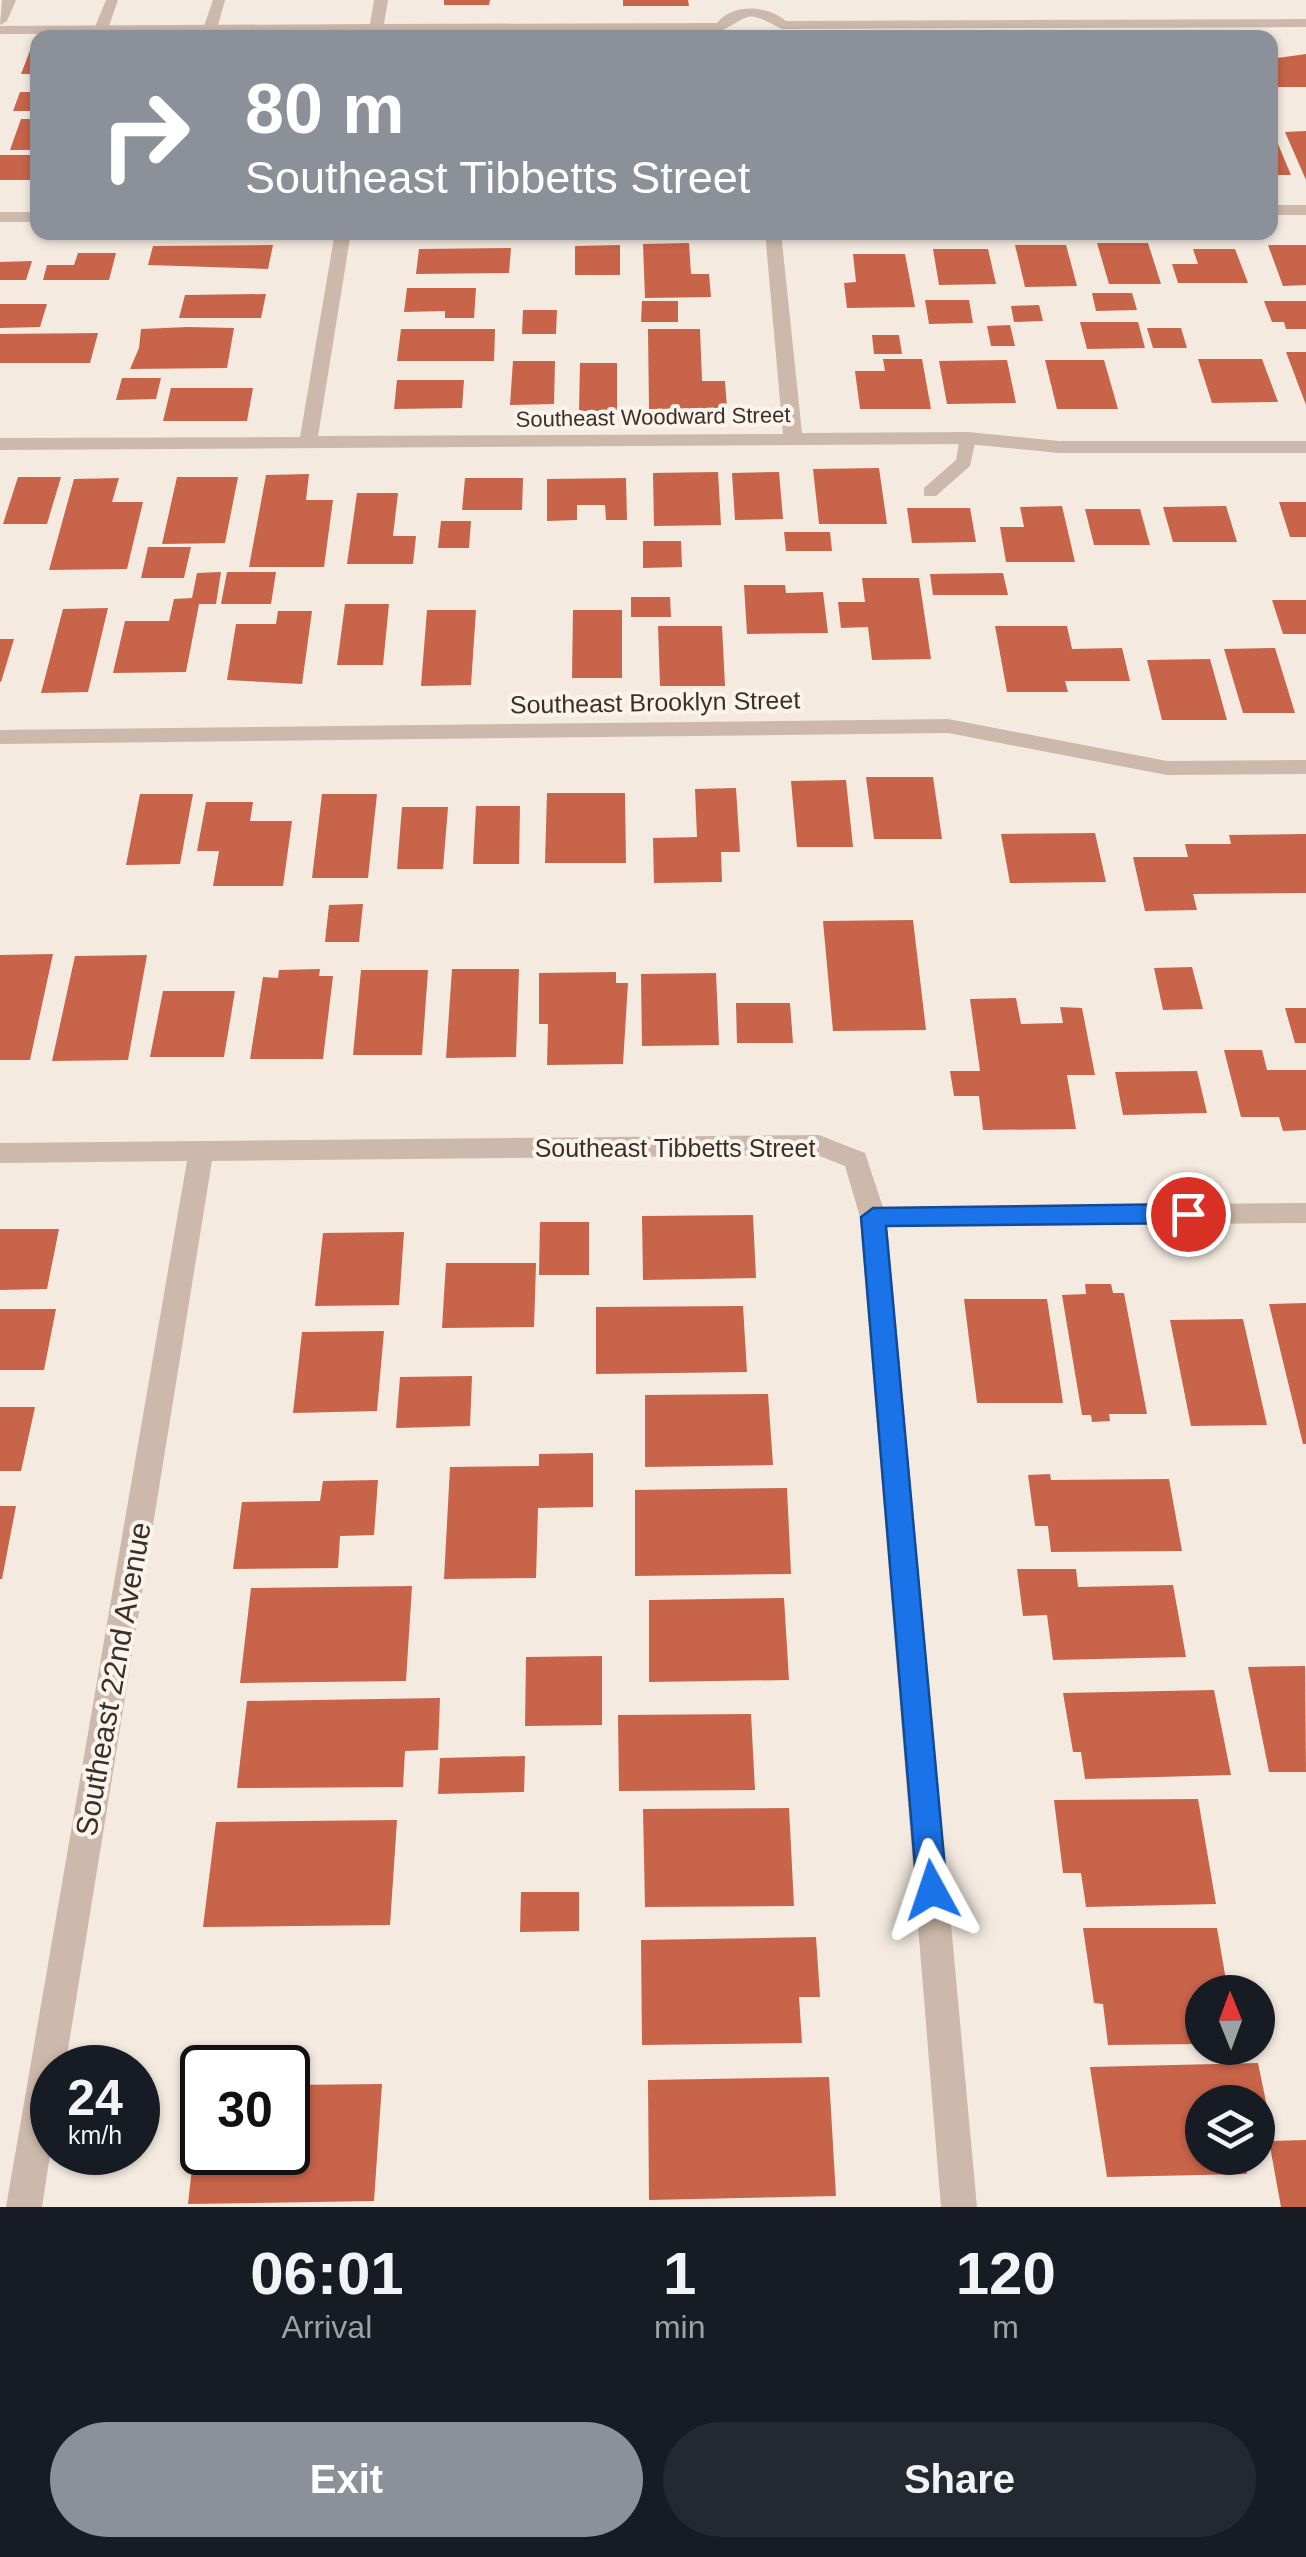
<!DOCTYPE html>
<html lang="en">
<head>
<meta charset="utf-8">
<style>
  body { margin:0; font-family:Helvetica,sans-serif; background:#242831; color:#f1f3f6; height:100vh; display:flex; flex-direction:column; font-size:38px; white-space:nowrap }
  * { box-sizing:border-box; margin:0 }
  p { font-size:32px; color:#9ea1a6 }
  .icon { flex:none; width:55px; height:55px; fill:none; stroke:currentColor; stroke-width:2; stroke-linecap:round; stroke-linejoin:round }
  .map { position:relative; height:2207px; overflow:hidden }
  .panel { display:flex; flex-direction:column; background:#171b24; flex:1 }
  .panel>* { flex:none }
  .hud { position:absolute; left:30px; top:30px; width:1248px; height:210px; border-radius:20px; box-shadow:0 2px 8px #0004; background:#8c9099; color:#fff; overflow:hidden }
  .needle { width:65px; rotate:359deg }
  .fabs { position:absolute; left:1185px; top:1975px; display:grid; gap:20px }
  .fabs a { display:grid; place-items:center; width:90px; height:90px; border-radius:50%; background:#171b24; box-shadow:0 2px 8px #0004; font-size:50px }
  .speed { position:absolute; left:30px; top:2045px; display:flex; gap:20px; font-size:50px; font-weight:700; text-align:center }
  .speed>* { display:grid; place-content:center; width:130px; height:130px; border-radius:50%; background:#171b24; box-shadow:0 2px 8px #0004; line-height:1 }
  .speed small { font-size:25px; font-weight:400 }
  .speed .limit { border:5px solid #111; border-radius:15px; background:#fff; color:#111 }
  .pin { position:absolute; display:grid; place-items:center; width:85px; height:85px; color:#fff; margin:-42px; border:5px solid #fff; border-radius:50%; box-shadow:0 2px 10px #0007 }
  .me { position:absolute; width:110px; margin:-55px; rotate:355deg; stroke-linejoin:round; filter:drop-shadow(0 0 8px #0008) }
  .turn { display:flex; align-items:center; gap:35px; height:210px; padding:0 50px; font-size:45px }
  .turn .icon { width:130px; height:130px; stroke-width:2.5 }
  .turn b { display:block; font-size:70px; line-height:85px }
  .eta { display:flex; justify-content:space-evenly; align-items:center; height:170px; text-align:center }
  .eta b { font-size:60px; font-weight:800; line-height:70px }
  .cta { display:flex; gap:20px; margin-top:auto; padding:20px 50px }
  .cta a { flex:1; height:115px; border-radius:60px; background:#8c9099; color:#fff; font-size:40px; font-weight:800; line-height:115px; text-align:center }
  .cta a+a { background:#242831; color:#f1f3f6 }
  .map>svg:first-child { display:block }
  .building { fill:#c8644a }
  .lines { fill:none; stroke-linecap:round; stroke-linejoin:round }
  .service { fill:#cdb9ab; fill-rule:evenodd }
  .minor { fill:#cdb9ab; fill-rule:evenodd }
  .route { fill:#1a73e8; stroke:#114b97; stroke-width:2.5 }
  .labels { text-anchor:middle; dominant-baseline:central; stroke-width:8; stroke-linejoin:round; paint-order:stroke }
  .far-street-label { font-size:22px; fill:#3b2f2b; stroke:#fbf4ed }
  .street-label { font-size:25px; fill:#3b2f2b; stroke:#fbf4ed }
  .near-street-label { font-size:30px; fill:#3b2f2b; stroke:#fbf4ed }
</style>
</head>
<body>
<div class="map">
<svg width="1306" height="2207" viewBox="0 0 1306 2207">
  <rect width="100%" height="100%" fill="#f4eae0"/>
  <g class="building">
    <path d="M444,0H490L489,5H444Z"/>
    <path d="M623,0H688L689,6H623Z"/>
    <path d="M31,48H38V74H21Z"/>
    <path d="M1306,54V87H1270V59Z"/>
    <path d="M20,92H38V111H13Z"/>
    <path d="M21,119H38V150H10Z"/>
    <path d="M1270,125L1291,175H1270Z"/>
    <path d="M1306,131V180L1285,132Z"/>
    <rect x="0" y="155" width="38" height="25"/>
    <path d="M689,243L691,274H709L711,297L645,298L643,244Z"/>
    <path d="M1097,243H1148L1161,284H1109Z"/>
    <path d="M273,245L268,269L148,265L153,246Z"/>
    <path d="M620,245V275H575V246Z"/>
    <path d="M1015,245H1066L1077,286L1025,287Z"/>
    <path d="M1268,245H1306V285L1283,286Z"/>
    <path d="M511,248L509,273L416,274L419,249Z"/>
    <path d="M933,249H988L996,284L939,285Z"/>
    <path d="M1193,249H1235L1248,283H1178L1172,264H1198Z"/>
    <path d="M78,253H116L109,280H43L47,265H74Z"/>
    <path d="M853,254H905L915,307L847,308L844,283L856,282Z"/>
    <path d="M32,261L26,280H0V262Z"/>
    <path d="M407,288H476L474,318H445V311L404,312Z"/>
    <path d="M1092,293H1132L1137,310L1096,311Z"/>
    <path d="M266,294L261,318H179L185,295Z"/>
    <path d="M925,300H969L973,323L929,324Z"/>
    <path d="M642,301H678V322H641Z"/>
    <path d="M1264,301H1306V329H1286L1284,322H1272Z"/>
    <path d="M0,304H47L40,327L0,328Z"/>
    <path d="M1039,305L1043,321L1014,322L1011,306Z"/>
    <path d="M523,310H557L556,334H522Z"/>
    <path d="M1080,322H1138L1145,348L1087,349Z"/>
    <path d="M1010,325L1015,346H991L987,326Z"/>
    <path d="M188,327L234,328L227,368L130,369L139,348L141,329Z"/>
    <path d="M1147,328H1181L1187,348H1153Z"/>
    <path d="M401,329H495L494,361H397Z"/>
    <path d="M648,329H700L702,381H725L727,408L649,409Z"/>
    <path d="M98,333L90,363H0V334Z"/>
    <path d="M872,335H899L902,354H874Z"/>
    <path d="M1286,352H1306V405Z"/>
    <path d="M883,359H922L931,409H860L855,371H885Z"/>
    <path d="M1198,359H1262L1278,402L1212,403Z"/>
    <path d="M1007,360L1016,403L947,404L939,361Z"/>
    <path d="M1045,360H1104L1118,409H1057Z"/>
    <path d="M513,361H555L554,404L510,405Z"/>
    <path d="M580,363H617V411H579Z"/>
    <path d="M122,378H161L156,399L116,400Z"/>
    <path d="M397,380H464L462,408L394,409Z"/>
    <path d="M171,388H253L247,421H163Z"/>
    <path d="M879,468L887,524H819L813,469Z"/>
    <path d="M718,472L721,525L654,526L653,473Z"/>
    <path d="M779,472L783,519L735,520L732,473Z"/>
    <path d="M309,474L306,500H333L324,567H249L266,475Z"/>
    <path d="M18,477H61L47,524H3Z"/>
    <path d="M177,477H238L225,543L162,544Z"/>
    <path d="M119,478L112,502H143L127,569L49,570L74,479Z"/>
    <path d="M465,478H523L522,510H462Z"/>
    <path d="M626,478L627,520H606L605,505H577V520L547,521V479Z"/>
    <path d="M357,493H398L393,536H416L413,564H347Z"/>
    <path d="M1279,502H1306V537H1290Z"/>
    <path d="M1062,506L1075,562H1006L1000,527H1024L1020,507Z"/>
    <path d="M1226,506L1237,542H1173L1163,507Z"/>
    <path d="M907,508H970L976,542L912,543Z"/>
    <path d="M1085,509H1140L1150,545H1094Z"/>
    <path d="M441,521H471L469,548H438Z"/>
    <path d="M784,532H830L832,551H786Z"/>
    <path d="M643,541H681L682,567L643,568Z"/>
    <path d="M148,547H191L184,578H141Z"/>
    <path d="M221,572L216,604H199L186,672L113,673L125,621H169L174,599L192,598L197,573Z"/>
    <path d="M227,572H276L271,604H221Z"/>
    <path d="M1003,573L1008,595H933L930,574Z"/>
    <path d="M862,578H919L931,659L872,660L868,627L841,628L838,602H865Z"/>
    <path d="M744,585H785L786,593L823,592L828,633L747,634Z"/>
    <path d="M631,597H670L671,617H631Z"/>
    <path d="M1272,600H1306V634H1283Z"/>
    <path d="M345,604H389L383,665H337Z"/>
    <path d="M108,608L88,692L41,693L63,609Z"/>
    <path d="M427,610H476L471,685L421,686Z"/>
    <path d="M573,610H622V678H572Z"/>
    <path d="M278,611H312L302,684L227,680L236,624H276Z"/>
    <path d="M658,626H722L725,686H660Z"/>
    <path d="M995,626H1067L1072,649L1122,648L1130,681H1065L1068,692H1007Z"/>
    <path d="M0,639H14L1,682H0Z"/>
    <path d="M1275,648L1295,713H1243L1224,649Z"/>
    <path d="M1210,659L1227,720H1162L1147,660Z"/>
    <path d="M866,777H933L942,839H874Z"/>
    <path d="M846,780L853,847H797L791,781Z"/>
    <path d="M736,788L740,852H721L722,882L654,883L653,838L697,837L695,789Z"/>
    <path d="M547,793H625L626,863H545Z"/>
    <path d="M140,794H193L180,864L126,865Z"/>
    <path d="M322,794H377L368,878H312Z"/>
    <path d="M206,802H253L250,821H292L283,886H213L219,851H197Z"/>
    <path d="M476,806H520L519,864H473Z"/>
    <path d="M402,807H448L443,869H397Z"/>
    <path d="M1095,833L1106,882L1010,883L1001,834Z"/>
    <path d="M1306,834V893L1193,894L1197,910L1145,911L1133,857H1188L1185,844H1231L1229,835Z"/>
    <path d="M363,904L359,942H325L329,905Z"/>
    <path d="M913,920L926,1030L833,1031L823,921Z"/>
    <path d="M53,954L30,1060H0V955Z"/>
    <path d="M147,955L128,1060L52,1061L75,956Z"/>
    <path d="M1192,967L1203,1009L1163,1010L1154,968Z"/>
    <path d="M320,969L319,976H333L323,1059H250L263,977L278,978L279,970Z"/>
    <path d="M452,969H519L516,1057L446,1058Z"/>
    <path d="M361,970H428L422,1055H353Z"/>
    <path d="M616,972V983H628L623,1064L547,1065L548,1024H539V973Z"/>
    <path d="M716,973L719,1045L642,1046L641,974Z"/>
    <path d="M163,991H235L224,1057H150Z"/>
    <path d="M1016,998L1021,1024L1063,1023L1060,1007L1082,1008L1095,1075H1067L1076,1129L983,1130L979,1096H954L950,1071H980L970,999Z"/>
    <path d="M736,1003H790L793,1043H737Z"/>
    <path d="M1285,1008H1306V1043H1295Z"/>
    <path d="M1224,1050H1262L1267,1070H1306V1130L1283,1131L1279,1117H1241Z"/>
    <path d="M1197,1071L1207,1113L1123,1115L1115,1072Z"/>
    <path d="M753,1215L756,1278L643,1280L642,1216Z"/>
    <path d="M540,1222H589V1275H539Z"/>
    <path d="M0,1229H59L47,1289L0,1290Z"/>
    <path d="M404,1232L399,1305L315,1306L323,1233Z"/>
    <path d="M446,1263H536L534,1327L442,1328Z"/>
    <path d="M1085,1284H1111L1113,1293H1124L1147,1414H1109L1110,1421L1092,1422L1091,1415H1082L1062,1295L1086,1294Z"/>
    <path d="M964,1299H1047L1063,1403H977Z"/>
    <path d="M1306,1303V1444H1303L1269,1304Z"/>
    <path d="M743,1306L747,1372L596,1374V1307Z"/>
    <path d="M0,1309H56L44,1370H0Z"/>
    <path d="M1243,1319L1267,1425L1191,1426L1170,1320Z"/>
    <path d="M384,1331L377,1411L293,1413L302,1332Z"/>
    <path d="M472,1376L470,1426L396,1428L400,1377Z"/>
    <path d="M768,1394L773,1465L645,1467V1395Z"/>
    <path d="M0,1407H35L21,1471H0Z"/>
    <path d="M593,1453V1507L538,1508L536,1578L444,1579L450,1467L539,1466V1454Z"/>
    <path d="M1050,1474L1051,1480L1169,1479L1182,1551L1051,1552L1048,1526H1035L1028,1475Z"/>
    <path d="M378,1480L374,1535L340,1536L338,1568L233,1569L242,1502L320,1501L323,1481Z"/>
    <path d="M787,1488L791,1574L635,1576V1490Z"/>
    <path d="M0,1506H16L2,1579H0Z"/>
    <path d="M1017,1569H1076L1078,1587L1173,1585L1186,1657L1053,1660L1047,1615L1023,1616Z"/>
    <path d="M412,1586L406,1681L240,1683L251,1588Z"/>
    <path d="M784,1598L789,1680L649,1682V1600Z"/>
    <path d="M602,1656V1725L525,1726L526,1657Z"/>
    <path d="M1305,1666L1306,1772H1269L1248,1667Z"/>
    <path d="M1214,1690L1231,1775L1085,1779L1081,1752H1073L1063,1693Z"/>
    <path d="M440,1698L438,1750L405,1751L403,1787L237,1788L247,1701Z"/>
    <path d="M751,1714L755,1790L619,1791L618,1715Z"/>
    <path d="M525,1756L524,1792L438,1794L440,1758Z"/>
    <path d="M1198,1799L1216,1904L1086,1907L1081,1873H1063L1054,1800Z"/>
    <path d="M789,1808L794,1906L645,1907L643,1809Z"/>
    <path d="M397,1820L390,1925L203,1927L216,1822Z"/>
    <path d="M521,1892H579V1931L520,1932Z"/>
    <path d="M1083,1928H1217L1228,1992H1202V2044L1108,2045L1103,2004L1094,2003Z"/>
    <path d="M816,1937L820,1997H799L802,2043L642,2045L641,1940Z"/>
    <path d="M1258,2063L1271,2126H1258V2102H1202V2158H1244L1247,2174L1107,2177L1090,2067Z"/>
    <path d="M829,2077L836,2196L649,2200L648,2080Z"/>
    <path d="M382,2084L374,2201L188,2204L200,2095L202,2152H288V2085Z"/>
    <path d="M1306,2140V2207H1281L1269,2141Z"/>
  </g>
  <g class="lines">
    <g class="service">
      <path d="M106,0H118L108,29L101,33L94,29Z"/>
      <path d="M213,0H225L217,29L210,33L203,29Z"/>
      <path d="M968,433L976,438L970,466L936,496H924V488L956,460L960,438Z"/>
    </g>
    <g class="minor">
      <path d="M2,0H16L7,21L0,25Z"/>
      <path d="M374,0H388L384,24L717,23C733,3 767,5 786,21L1306,19V27L782,29C745,11 755,13 721,31L383,33L382,38H368L369,33L0,34V26L370,24Z"/>
      <rect x="1270" y="205" width="36" height="10"/>
      <rect x="0" y="212" width="38" height="10"/>
      <path d="M335,232H351L318,436L783,434L765,232H781L802,433L968,432L1059,441H1306V453H1059L968,444L0,450V438L300,437Z"/>
      <path d="M948,719L1167,761L1306,760V774L1167,775L948,733L0,744V730Z"/>
      <path d="M819,1135L865,1153L883,1207L1306,1203V1223L887,1227L977,2207H941L860,1217L845,1166L817,1155L212,1161L65,2068H52V2142L42,2207H6L187,1161L0,1163V1143Z"/>
    </g>
  </g>
  <path class="route" d="M1188,1204L1200,1214L1188,1223L886,1226L947,1890L942,1901L932,1905L921,1901L917,1890L861,1217L873,1208Z"/>
  <g class="labels">
    <g class="far-street-label">
      <text transform="translate(653 417) rotate(-1)">Southeast Woodward Street</text>
    </g>
    <g class="street-label">
      <text transform="translate(655 702) rotate(-1)">Southeast Brooklyn Street</text>
      <text x="675" y="1148">Southeast Tibbetts Street</text>
    </g>
    <g class="near-street-label">
      <text transform="translate(113 1679) rotate(-80)">Southeast 22nd Avenue</text>
    </g>
  </g>
</svg>
<div class="fabs">
<a><svg class="needle" viewBox="-14 -14 28 28"><path d="M0-13l5 13h-10z" fill="#e53935"/><path d="M0 13l5-13h-10z" fill="#9ea1a6"/></svg></a>
<a><svg class="icon" aria-label="layers" viewBox="0 0 24 24"><path d="M12 4l9 5-9 5-9-5zM3 14l9 5 9-5"/></svg></a>
</div>
<div class="speed"><div>24<small>km/h</small></div><div class="limit">30</div></div>
<div class="pin" style="left:1188px;top:1214px;background:#d93025"><svg class="icon" aria-label="arrive" viewBox="0 0 24 24"><path d="M6 21V4h12l-3 4 3 4H6"/></svg></div>
<svg class="me" style="left:932px;top:1890px" viewBox="-20 -20 40 40"><path d="M0-17L14 15 0 8-14 15z" fill="#1a73e8" stroke="#fff" stroke-width="4"/></svg>
<div class="hud">
<div class="turn"><svg class="icon" aria-label="right" viewBox="0 0 24 24"><path d="M7 20v-9h11M14 6l5 5-5 5"/></svg><div><b>80 m</b>Southeast Tibbetts Street</div></div>
</div>
</div>
<section class="panel">
<div class="eta">
<div><b>06:01</b><p>Arrival</p></div>
<div><b>1</b><p>min</p></div>
<div><b>120</b><p>m</p></div>
</div>
<div class="cta"><a>Exit</a><a>Share</a></div>
</section>
</body>
</html>
